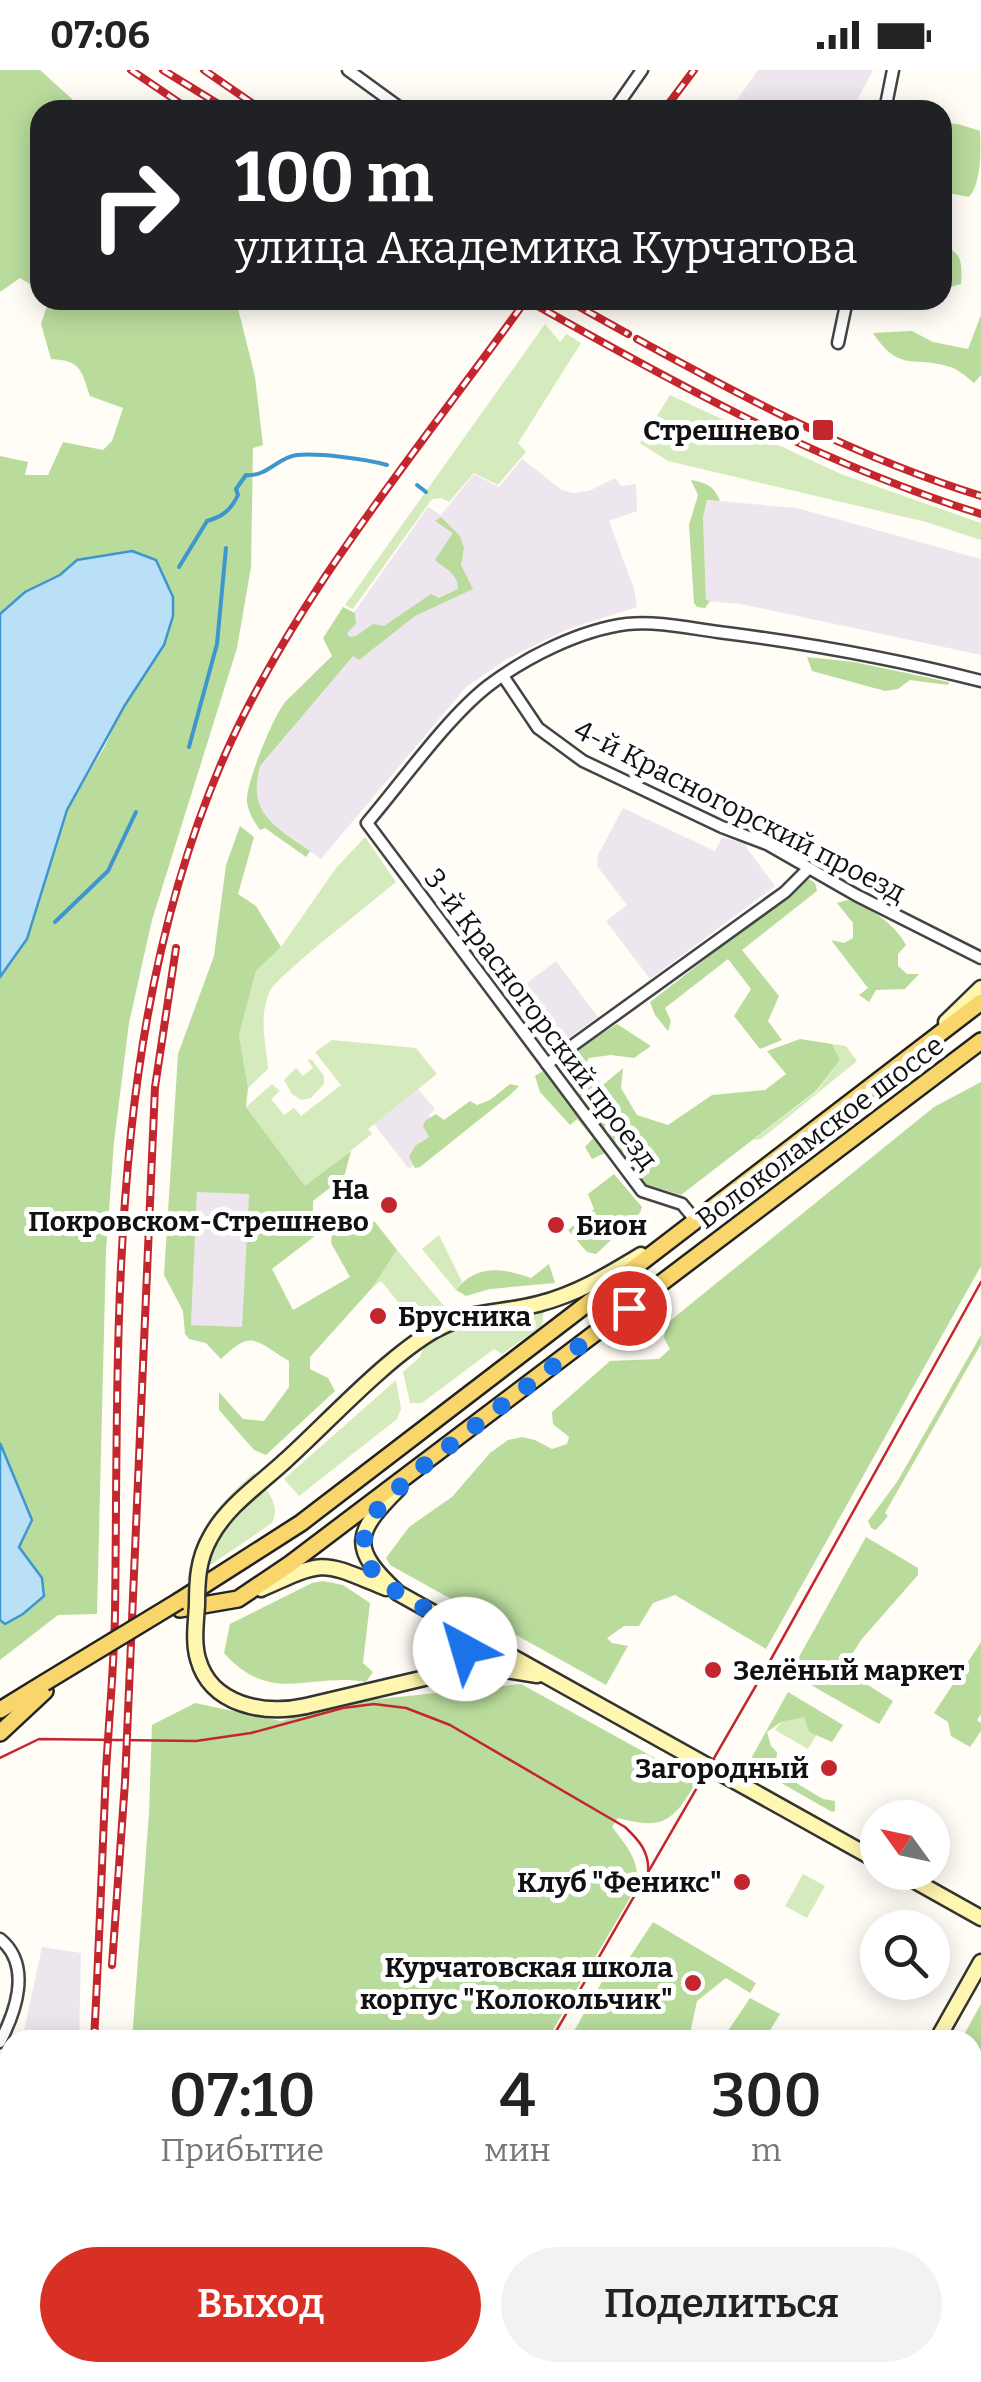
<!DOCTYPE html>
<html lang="ru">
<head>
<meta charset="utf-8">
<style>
  body { margin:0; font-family:Bitter,serif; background:#f2f2f2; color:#222; height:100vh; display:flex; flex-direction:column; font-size:38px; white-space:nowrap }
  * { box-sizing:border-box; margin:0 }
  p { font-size:32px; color:#767676 }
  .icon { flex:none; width:55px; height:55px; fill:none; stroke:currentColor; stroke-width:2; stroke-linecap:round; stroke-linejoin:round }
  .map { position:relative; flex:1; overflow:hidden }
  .details { position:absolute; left:0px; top:1960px; width:982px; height:352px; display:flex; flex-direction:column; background:#fff; border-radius:30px 30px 0 0; box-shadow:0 5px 25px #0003 }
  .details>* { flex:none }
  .banner { position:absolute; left:30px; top:30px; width:922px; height:210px; border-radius:30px; box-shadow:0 5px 25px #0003; background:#202124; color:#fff; overflow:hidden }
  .needle { width:65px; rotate:303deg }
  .controls { position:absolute; left:860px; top:1730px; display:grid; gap:20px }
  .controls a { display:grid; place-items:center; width:90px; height:90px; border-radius:50%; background:#fff; box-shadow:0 5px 25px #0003; font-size:50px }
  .pin { position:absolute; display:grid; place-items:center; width:85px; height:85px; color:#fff; margin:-42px; border:5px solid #fff; border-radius:50%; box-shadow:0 2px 10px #0007 }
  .me { position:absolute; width:110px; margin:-55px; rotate:321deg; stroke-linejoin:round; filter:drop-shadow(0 0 8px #0008) }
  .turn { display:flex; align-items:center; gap:35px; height:210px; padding:0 40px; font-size:45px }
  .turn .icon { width:130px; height:130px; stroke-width:2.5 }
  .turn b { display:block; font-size:70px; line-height:85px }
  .eta { display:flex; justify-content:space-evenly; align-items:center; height:170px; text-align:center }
  .eta b { font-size:60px; font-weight:600; line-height:70px }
  .action { display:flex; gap:20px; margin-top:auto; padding:20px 40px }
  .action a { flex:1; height:115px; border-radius:60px; background:#d93025; color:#fff; font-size:40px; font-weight:600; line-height:115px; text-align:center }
  .action a+a { background:#f2f2f2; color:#222 }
  .status { display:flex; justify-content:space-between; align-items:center; height:70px; padding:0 50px; background:#fff; direction:ltr }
  .status svg { height:28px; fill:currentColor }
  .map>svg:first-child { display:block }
  .industrial { fill:#eee6ef }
  .green { fill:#d5ebbd }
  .forest { fill:#b9dc9c; fill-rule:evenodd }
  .water { fill:#b9e0f7; stroke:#3f96cf; stroke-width:2.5 }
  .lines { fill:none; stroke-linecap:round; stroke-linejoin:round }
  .stream { stroke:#3f96cf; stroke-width:4 }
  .minor-casing { stroke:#444; stroke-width:15 }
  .secondary-casing { stroke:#333; stroke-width:19 }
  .primary-casing { stroke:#222; stroke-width:20 }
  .minor { stroke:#fff; stroke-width:10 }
  .secondary { stroke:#fff6b0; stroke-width:14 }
  .primary { stroke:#f9d66b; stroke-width:15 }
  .tram { stroke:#c4262e; stroke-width:2.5 }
  .rail-casing { stroke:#c4262e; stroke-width:8 }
  .rail { stroke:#fff; stroke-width:4; stroke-dasharray:11; stroke-linecap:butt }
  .secondary-bridge-casing { stroke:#333; stroke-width:19; stroke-linecap:butt }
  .primary-bridge-casing { stroke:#222; stroke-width:20; stroke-linecap:butt }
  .secondary-bridge { stroke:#fff6b0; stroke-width:14 }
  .primary-bridge { stroke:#f9d66b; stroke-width:15 }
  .route { stroke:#1a73e8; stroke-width:18; stroke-dasharray:0 32.4 }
  .poi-dot { fill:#c4262e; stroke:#fff; stroke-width:4 }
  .labels { text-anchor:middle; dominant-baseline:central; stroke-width:10; stroke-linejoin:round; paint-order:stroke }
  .poi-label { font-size:28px; font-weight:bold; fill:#111; stroke:#fff; text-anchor:end }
  .street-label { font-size:28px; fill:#111; stroke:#fff }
</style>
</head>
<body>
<div class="status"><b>07:06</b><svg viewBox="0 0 49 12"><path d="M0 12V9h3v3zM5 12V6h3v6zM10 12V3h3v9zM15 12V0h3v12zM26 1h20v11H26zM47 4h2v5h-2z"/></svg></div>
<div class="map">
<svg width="981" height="2312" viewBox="0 0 981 2312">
  <rect width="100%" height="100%" fill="#fffdf5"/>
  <g class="industrial">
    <path d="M758,0H873L852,40H730Z"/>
    <path d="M522,389L562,420L573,423L589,421L615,408L621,416L636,414L637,441L609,451L634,519L637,537L568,559L507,589L466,617L321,789L264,749L254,717L260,696L353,585L336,568L428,437L441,445L474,404L499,417Z"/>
    <path d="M707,430L797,438L981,489V585L741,534L706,531L703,447Z"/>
    <path d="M623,738L715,781L722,767L747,773L746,777L775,816L650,909L606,851L627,835L597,796L598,785Z"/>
    <path d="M556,891L598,947L551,981L546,979L507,928Z"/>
    <path d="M418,1019L435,1039L429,1045L448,1068L409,1099L374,1054Z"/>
    <path d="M197,1121L249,1124L242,1258L191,1255Z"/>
    <path d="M42,1877L81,1883L79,1970H22Z"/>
    <path d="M10,2038V2261L0,2285V2061Z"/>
  </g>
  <g class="green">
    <path d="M545,254L560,272L567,264L581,273L518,373L526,382L498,415L474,403L449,432L441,428L432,429L353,539L345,535Z"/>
    <path d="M670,325L841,404L981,453V470L926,452L668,391L640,373Z"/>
    <path d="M365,767L396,812C375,830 278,905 270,921C258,947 266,972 268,999L248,1018L239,965L256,901L281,877L336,798Z"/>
    <path d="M332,970L416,978L437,1004L368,1059L372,1064L305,1117L246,1037L272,1014L280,1021L271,1029L284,1045L294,1038L301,1046L341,1015L315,982Z"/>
    <path d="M832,974L846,976L857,991L761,1069L753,1070L817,1021L840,990Z"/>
    <path d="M307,989L312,990L324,1006V1014L311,1028L301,1030L292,1024L284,1010L296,998L303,1006L313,998Z"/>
    <path d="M439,1165L462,1212L456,1220L422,1179Z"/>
    <path d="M397,1180L444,1236L417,1255L381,1211L372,1218Z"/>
    <path d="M528,1230L544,1238L542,1256L502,1284L494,1279L422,1333H410L403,1302L420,1287L425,1273L419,1262C458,1236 482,1231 528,1230Z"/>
    <path d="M396,1310L401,1339L397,1349L299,1426L284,1409Z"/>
    <path d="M254,1403C265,1419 282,1434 272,1453L187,1511C195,1460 216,1436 254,1403Z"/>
    <path d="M424,1561L454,1575C450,1592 433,1592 419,1595L417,1575Z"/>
    <path d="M805,1646L809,1662L817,1664L808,1679L775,1660L781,1652Z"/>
    <path d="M803,1804L825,1816L807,1848L785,1836Z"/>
  </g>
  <g class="forest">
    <path d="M0,0H40L84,40H40V220L20,208L0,222Z"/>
    <path d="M943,53L958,54L980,61C981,83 981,113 969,127L943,122Z"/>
    <path d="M942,175C963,183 962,193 961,214L943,219Z"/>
    <path d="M49,230H236L255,307L263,375L253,378L251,497L237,578L152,850L129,953L114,1072L106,1181L97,1544L58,1545L0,1590V1550L5,1553L13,1551L44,1526L42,1508L19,1477L32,1450L0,1373V907L27,869L67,740L105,676L173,527L156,490H77L60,505L25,522L0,544V386L28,392L25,405H48L63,372L103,380L112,371L123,338L90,326C81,299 81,291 51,289L41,254Z"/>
    <path d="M981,245V305L974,313C968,308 960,301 953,298C915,284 901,305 873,263L912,261L933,272L968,279Z"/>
    <path d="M691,410C707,413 714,416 720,431L707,430L703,447L706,530L710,531L705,538L697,537L694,533L689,455L698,425Z"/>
    <path d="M441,447L460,466L464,478L461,495L473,519L415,546L359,590L353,586L260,696C247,744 275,756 310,781L306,787L265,758L260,760C254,752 248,741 247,732C245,715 275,641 287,630C302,616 316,601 332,586L323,568L343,537L355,543L356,554L347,563L349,567L356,566L373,554L384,556L431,524L439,528L458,519C458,503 446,500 435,490L453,463L435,451Z"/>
    <path d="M807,587L854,592L949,612L948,615L910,610L898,619L885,621L812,601Z"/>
    <path d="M240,756L254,767L238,824L256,836L281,877L256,901L239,965L248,1018L246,1037L305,1116L351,1081L344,1107L313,1131V1141L321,1147L324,1159L272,1199L293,1240L350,1207L331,1173L332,1162L351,1150L375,1152L397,1180L372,1218L310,1287V1299L328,1308L335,1321L266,1385L254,1380L219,1340V1322L243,1349L264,1351L289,1317V1291C254,1270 253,1259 221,1289L206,1273L189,1269L185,1264L183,1241L164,1205L178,984L214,886L226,795ZM197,1122L249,1124L242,1257L191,1255Z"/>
    <path d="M809,809L815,813L817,821L742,880L779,926L768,951L782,970L760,979L734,946L751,919L728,889L665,938L671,951L668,961L655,945L650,932Z"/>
    <path d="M848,830C872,839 894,853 906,875L898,884V896L907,904H919L905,919L876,920L869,932L859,925L868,918L831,870L844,873L853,868V853L837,833Z"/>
    <path d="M617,954L651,976L634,988L611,985L589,988L578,1006L586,1017L598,1009L603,1015L623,998L621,1018L637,1045L668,1055L712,1025L765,1020L786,1004L767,981L800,969L832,974L840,990L816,1021L681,1125L642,1113L616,1078L592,1089L585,1077L593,1068L577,1049L570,1055L540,1022L535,1006Z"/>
    <path d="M981,1012V1196L766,1579L675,1525L653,1533L639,1556H624L607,1568L612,1573L628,1576L606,1615L390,1495L386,1488L409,1457L452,1427L490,1383L508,1370L522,1367L535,1370L552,1379L567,1374L569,1367L553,1354L552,1342L610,1291L659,1289L670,1279L664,1268L666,1254L934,1037Z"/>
    <path d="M510,1014L519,1016L510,1025L420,1097L415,1098L409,1087L415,1076L429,1067L423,1056L425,1051L436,1044L444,1050L470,1031L477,1035L490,1030Z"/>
    <path d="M614,1104L642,1137L640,1143L596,1184L587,1182L568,1160L594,1139L588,1124Z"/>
    <path d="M549,1194L555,1213L490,1219L466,1226L456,1220C476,1194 503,1198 531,1208Z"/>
    <path d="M981,1265V1274L885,1443L888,1446L876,1460L871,1458L868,1451L897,1412Z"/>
    <path d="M866,1467L918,1498V1505L861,1570L843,1599L893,1631L879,1654L790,1603Z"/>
    <path d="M323,1511L343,1515L370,1533L363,1593L373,1602L366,1612C310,1602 271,1636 224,1583L230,1554L312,1513Z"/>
    <path d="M981,1572V1644L977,1650L981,1653V1661L970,1677L951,1666L948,1652L934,1643Z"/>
    <path d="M521,1614L693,1709L695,1714C673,1752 662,1760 618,1748L612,1757C627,1776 640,1791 637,1816L547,1970H132L149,1743L152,1655L195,1633L281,1651L360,1631Z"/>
    <path d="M788,1622L843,1655L832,1672L809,1662L804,1647L781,1652L767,1662L771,1676L777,1682L776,1695L788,1692L791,1695L793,1711L823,1729L835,1731V1741L832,1742L748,1694Z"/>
    <path d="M653,1852L756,1913L750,1923L726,1908L697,1931L689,1968L692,1970H569L604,1908L622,1899Z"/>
    <path d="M750,1928L780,1944L764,1970H722Z"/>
    <path d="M981,1934V2312H764L770,2302H972V1970H961Z"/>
    <path d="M67,2303H160L154,2312H72Z"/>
    <path d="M646,2303V2302L729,2303L724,2312H646Z"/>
  </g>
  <g class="water">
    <path d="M132,481L156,490L173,527V546L164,575L125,635L67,740L27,869L0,907V544L25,522L60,505L77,490Z"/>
    <path d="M0,1373L32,1450L19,1477L42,1508L44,1526L23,1544L5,1554L0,1550Z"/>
  </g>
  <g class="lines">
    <g class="stream">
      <path d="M417,415L426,422"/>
      <path d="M179,497L207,451C222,447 231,440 238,425L236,419L246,405C267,407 278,387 297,385C319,383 366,389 387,395"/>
      <path d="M189,677L217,574L226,478"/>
      <path d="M55,852L108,801L136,742"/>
    </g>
    <g class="minor-casing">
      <g id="minor">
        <path d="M348,0L403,40"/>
        <path d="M614,40L642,0"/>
        <path d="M885,40L893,0"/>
        <path d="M838,273L847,230"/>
        <path d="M503,606L538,658L583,691L722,757L767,774L856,825L981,888"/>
        <path d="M547,994L785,822L808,799"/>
        <path d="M696,1151L682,1134L642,1121L367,753C402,712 447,648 488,616C526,587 580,560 627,554C658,551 688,558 718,562C806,573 895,589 981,611"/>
        <path d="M0,1869C32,1895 16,1941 0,1972"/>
        <path d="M353,2302L372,2312"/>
      </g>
    </g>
    <g class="secondary-casing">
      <g id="secondary">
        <path d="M946,952L981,918"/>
        <path d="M285,1391C328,1352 386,1288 435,1260C473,1239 500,1244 538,1234C577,1224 608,1205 641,1185"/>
        <path d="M399,1418C354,1463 349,1478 398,1523L878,1791"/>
        <path d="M261,1519C327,1489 320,1491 386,1518"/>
        <path d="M451,1601L465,1579L463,1560"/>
        <path d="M306,1636L467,1598H492L537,1605"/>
        <path d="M899,1802L981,1848"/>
        <path d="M937,1970L981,1892"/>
        <path d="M743,2312L748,2302"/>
      </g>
    </g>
    <g class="primary-casing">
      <g id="primary">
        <path d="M179,1531L301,1453L981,932"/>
        <path d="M180,1539L238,1529L290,1494L981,971"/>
        <path d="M0,1640L44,1613"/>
        <path d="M0,1663L45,1621"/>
      </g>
    </g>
    <use href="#minor" class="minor"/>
    <use href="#secondary" class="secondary"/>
    <use href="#primary" class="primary"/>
    <g class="tram">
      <path d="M0,1688L39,1669L196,1671L251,1663L343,1638L374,1634L406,1638L450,1655L625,1757C640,1771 650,1783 648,1804"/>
      <path d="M551,1970L765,1600L981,1212"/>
      <path d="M355,2312L360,2302"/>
    </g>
    <g class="rail-casing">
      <g id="rail">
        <path d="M131,0L190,40"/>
        <path d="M163,0L228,40"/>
        <path d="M204,0L262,40"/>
        <path d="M664,40L694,0"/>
        <path d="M527,230C672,312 821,394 981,444"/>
        <path d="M567,230L628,264"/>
        <path d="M637,269C748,330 859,388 981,426"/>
        <path d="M112,1895L125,1712L155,1017L176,878"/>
        <path d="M94,1970C99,1880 102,1791 106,1701C109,1649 114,1596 115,1544C119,1258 106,963 221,694C292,528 421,377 526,230"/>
        <path d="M28,2312L32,2302"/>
      </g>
    </g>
    <use href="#rail" class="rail"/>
    <g class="secondary-bridge-casing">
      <path id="secondary-bridge" d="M285,1391C260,1414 226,1437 210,1468C198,1489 197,1511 197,1535C196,1552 193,1572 198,1589C211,1636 265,1645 306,1636"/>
    </g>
    <g class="primary-bridge-casing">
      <path id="primary-bridge" d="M44,1613L179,1531"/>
    </g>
    <use href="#secondary-bridge" class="secondary-bridge"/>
    <use href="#primary-bridge" class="primary-bridge"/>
  </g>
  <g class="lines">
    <path class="route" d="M465,1579L463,1560L398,1523L372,1500L363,1479L366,1457L380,1436L414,1403L629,1238"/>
  </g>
  <g class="poi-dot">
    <rect x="811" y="348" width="24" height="24" rx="5"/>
    <circle cx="389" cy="1135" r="10"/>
    <circle cx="556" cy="1155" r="10"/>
    <circle cx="378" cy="1246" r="10"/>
    <circle cx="713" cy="1600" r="10"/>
    <circle cx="829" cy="1698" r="10"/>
    <circle cx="742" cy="1812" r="10"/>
    <circle cx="693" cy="1913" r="10"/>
  </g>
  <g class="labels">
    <g class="poi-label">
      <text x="800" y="360">Стрешнево</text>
      <text x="369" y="1119">На<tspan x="369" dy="32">Покровском-Стрешнево</tspan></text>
      <text x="576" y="1155" text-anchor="start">Бион</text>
      <text x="398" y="1246" text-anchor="start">Брусника</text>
      <text x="733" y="1600" text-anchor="start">Зелёный маркет</text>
      <text x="809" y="1698">Загородный</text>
      <text x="722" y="1812">Клуб "Феникс"</text>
      <text x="673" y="1897">Курчатовская школа<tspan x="673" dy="32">корпус "Колокольчик"</tspan></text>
    </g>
    <g class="street-label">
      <text transform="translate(740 741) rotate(27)">4-й Красногорский проезд</text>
      <text transform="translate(541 949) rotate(53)">3-й Красногорский проезд</text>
      <text transform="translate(820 1062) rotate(-37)">Волоколамское шоссе</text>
    </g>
  </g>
</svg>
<div class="controls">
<a><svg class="needle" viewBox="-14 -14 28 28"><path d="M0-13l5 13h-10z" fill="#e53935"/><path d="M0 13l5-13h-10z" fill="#767676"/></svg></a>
<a><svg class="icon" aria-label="search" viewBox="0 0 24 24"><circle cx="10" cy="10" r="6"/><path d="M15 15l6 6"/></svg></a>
</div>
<div class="pin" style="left:629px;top:1238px;background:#d93025"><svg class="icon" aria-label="arrive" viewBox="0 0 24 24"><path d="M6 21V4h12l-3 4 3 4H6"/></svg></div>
<svg class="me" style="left:465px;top:1579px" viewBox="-20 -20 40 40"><circle r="19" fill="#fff"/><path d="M0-13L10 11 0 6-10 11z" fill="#1a73e8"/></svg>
<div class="banner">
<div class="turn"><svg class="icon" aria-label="right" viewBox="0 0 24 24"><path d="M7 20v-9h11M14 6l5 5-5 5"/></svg><div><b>100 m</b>улица Академика Курчатова</div></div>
</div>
<section class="details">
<div class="eta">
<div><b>07:10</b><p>Прибытие</p></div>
<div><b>4</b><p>мин</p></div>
<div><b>300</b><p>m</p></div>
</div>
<div class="action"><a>Выход</a><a>Поделиться</a></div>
</section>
</div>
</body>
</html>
